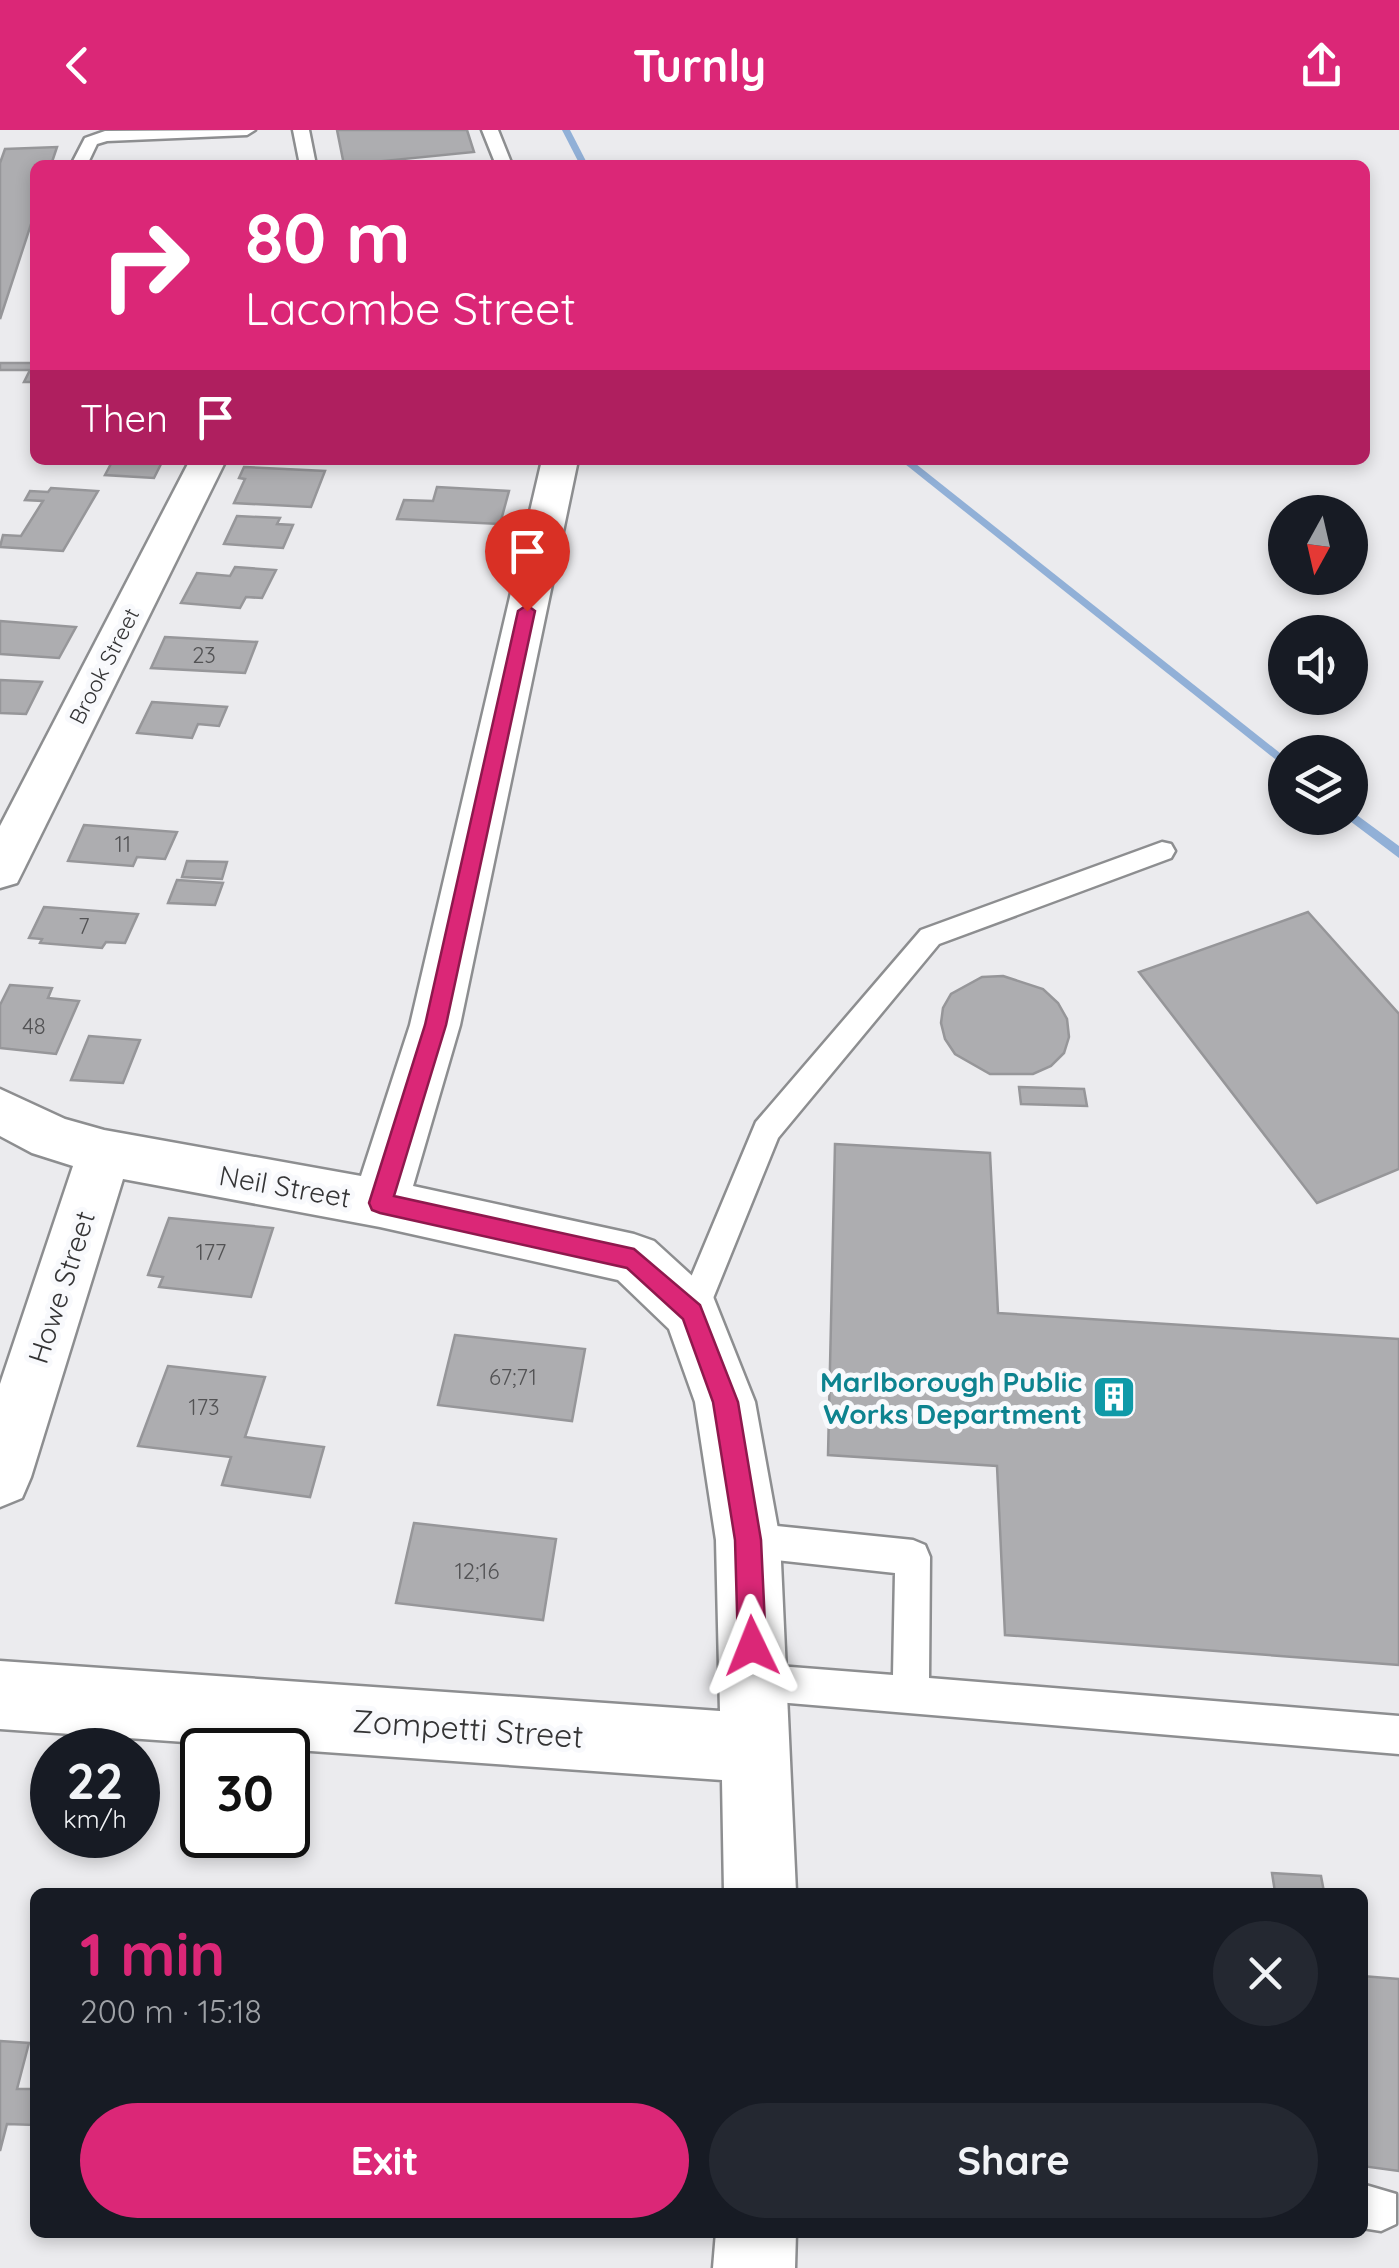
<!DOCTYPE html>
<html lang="en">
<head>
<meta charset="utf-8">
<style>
  body { margin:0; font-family:Quicksand,sans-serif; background:#242831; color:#f1f3f6; height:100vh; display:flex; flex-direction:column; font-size:38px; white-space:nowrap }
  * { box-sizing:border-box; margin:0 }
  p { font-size:32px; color:#9ea1a6 }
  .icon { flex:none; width:55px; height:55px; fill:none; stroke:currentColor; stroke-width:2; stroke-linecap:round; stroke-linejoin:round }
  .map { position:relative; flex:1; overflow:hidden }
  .details { position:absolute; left:30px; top:1758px; width:1338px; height:350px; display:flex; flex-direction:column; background:#171b24; border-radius:15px; box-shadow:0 5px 15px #0003 }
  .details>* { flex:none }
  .hud { position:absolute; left:30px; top:30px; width:1340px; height:305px; border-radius:15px; box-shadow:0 5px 15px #0003; background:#db2777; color:#fff; overflow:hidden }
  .needle { width:65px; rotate:188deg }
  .buttons { position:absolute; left:1268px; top:365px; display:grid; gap:20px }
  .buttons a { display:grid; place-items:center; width:100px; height:100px; border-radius:50%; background:#171b24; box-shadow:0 5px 15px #0003; font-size:50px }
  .speed { position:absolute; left:30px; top:1598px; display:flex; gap:20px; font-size:50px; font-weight:700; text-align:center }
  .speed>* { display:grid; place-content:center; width:130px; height:130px; border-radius:50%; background:#171b24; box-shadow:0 5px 15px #0003; line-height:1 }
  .speed small { font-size:25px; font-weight:400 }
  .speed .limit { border:5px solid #111; border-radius:15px; background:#fff; color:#111 }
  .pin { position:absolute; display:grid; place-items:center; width:85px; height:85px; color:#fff; margin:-102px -42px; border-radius:50% 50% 50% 0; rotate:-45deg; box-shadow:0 0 10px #0007 }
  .pin .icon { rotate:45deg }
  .me { position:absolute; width:110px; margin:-55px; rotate:358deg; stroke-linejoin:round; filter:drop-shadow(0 0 8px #0008) }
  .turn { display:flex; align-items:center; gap:35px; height:210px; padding:0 50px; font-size:45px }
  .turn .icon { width:130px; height:130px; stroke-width:2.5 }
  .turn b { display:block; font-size:70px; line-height:85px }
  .then { display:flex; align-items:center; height:95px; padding:0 50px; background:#0003; gap:20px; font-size:38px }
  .round { display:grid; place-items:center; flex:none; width:105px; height:105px; border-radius:52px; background:#242831 }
  .head { display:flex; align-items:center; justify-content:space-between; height:170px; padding:0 50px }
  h1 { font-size:60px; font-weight:700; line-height:75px; color:#db2777 }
  .button { display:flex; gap:20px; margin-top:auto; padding:20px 50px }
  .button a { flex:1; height:115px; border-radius:60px; background:#db2777; color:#fff; font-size:40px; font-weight:700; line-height:115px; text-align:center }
  .button a+a { background:#242831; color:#f1f3f6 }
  header { display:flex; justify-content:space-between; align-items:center; height:130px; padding:0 50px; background:#db2777; color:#fff; font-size:45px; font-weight:700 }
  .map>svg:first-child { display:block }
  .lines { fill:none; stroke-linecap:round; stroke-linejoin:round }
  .stream { fill:#91b0d7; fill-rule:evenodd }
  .building { fill:#adadb0; stroke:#969699; stroke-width:2.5 }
  .service-casing { stroke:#8d8e90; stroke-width:5 }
  .minor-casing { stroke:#8d8e90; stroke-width:5 }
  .service { fill:#fff; fill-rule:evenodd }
  .minor { fill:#fff; fill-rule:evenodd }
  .route { fill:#db2777; stroke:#8e194d; stroke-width:2.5 }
  .labels { text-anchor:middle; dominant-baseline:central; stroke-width:10; stroke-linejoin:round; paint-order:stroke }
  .number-label { font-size:22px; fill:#525254 }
  .far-street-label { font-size:22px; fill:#343435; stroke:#f8f9fc }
  .street-label { font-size:28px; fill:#343435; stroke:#f8f9fc }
  .culture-label { font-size:28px; font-weight:bold; fill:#0d838f; stroke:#f8f9fc; text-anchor:end }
  .near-street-label { font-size:32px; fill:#343435; stroke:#f8f9fc }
</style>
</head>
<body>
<header><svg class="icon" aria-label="back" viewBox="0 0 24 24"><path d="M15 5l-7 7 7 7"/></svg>Turnly<svg class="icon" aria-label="share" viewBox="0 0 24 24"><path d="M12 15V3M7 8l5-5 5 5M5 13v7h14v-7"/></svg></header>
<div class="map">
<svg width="1399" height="2138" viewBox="0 0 1399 2138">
  <rect width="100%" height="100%" fill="#ebebee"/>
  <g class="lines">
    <g class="stream">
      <path d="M562,0H570L588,35H580Z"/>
      <path d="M900,330H911L1285,627V637Z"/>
      <path d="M1350,680L1399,716V728L1346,688H1350Z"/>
    </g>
  </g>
  <g class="building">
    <path d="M337,0H467L474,22L344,35Z"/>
    <path d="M57,17L51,35H35V82L0,189V33L5,19Z"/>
    <path d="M0,233H35V252H24L30,240H0Z"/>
    <path d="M113,330H163L154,348L105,345Z"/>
    <path d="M244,337L325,341L311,377L234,373L245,349L239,348Z"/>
    <path d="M437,357L509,361L500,394L397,389L404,370L433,371Z"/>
    <path d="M51,358L98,361L63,421L0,417L3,405L21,406L43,371L25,370L30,361L48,362Z"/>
    <path d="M237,386L280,388L277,394L293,395L283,418L224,414Z"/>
    <path d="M235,437L276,440L262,468L246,467L240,478L181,473L197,443L230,446Z"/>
    <path d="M0,491L76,497L59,528L0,524Z"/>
    <path d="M165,507L257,512L245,543L151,538Z"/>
    <path d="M0,550L42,552L26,584L0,583Z"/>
    <path d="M152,572L227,577L219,596L198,594L192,608L137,603Z"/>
    <path d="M84,695L177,702L165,729L137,727L133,736L68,731Z"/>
    <path d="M187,731L227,732L222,749L182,747Z"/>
    <path d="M177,750L223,753L215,775L168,773Z"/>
    <path d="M44,777L138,784L125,813L106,812L102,818L40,813L42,809L29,808Z"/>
    <path d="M1308,782L1399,884V1039L1317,1073L1139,842Z"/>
    <path d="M1003,846L1043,859L1058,873L1067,889L1069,907L1064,923L1051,936L1033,944H990L955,924L945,909L941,893L943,878L951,864L982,847Z"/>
    <path d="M10,855L52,858L48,868L79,871L56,924L0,918V875Z"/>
    <path d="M89,906L140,910L123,953L71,950Z"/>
    <path d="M1019,957L1084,959L1087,976L1021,974Z"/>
    <path d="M835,1014L990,1023L998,1183L1399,1209V1535L1005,1505L997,1336L828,1325Z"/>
    <path d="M169,1088L273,1098L251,1167L159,1157L163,1147L148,1145Z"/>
    <path d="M455,1205L585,1219L572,1291L438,1275Z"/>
    <path d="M168,1236L265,1247L245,1307L324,1317L310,1367L222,1355L231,1327L138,1316Z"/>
    <path d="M414,1393L556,1409L543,1490L396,1473Z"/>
    <path d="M1272,1743L1321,1746L1324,1762H1275Z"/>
    <path d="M1362,1846L1399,1849V2041L1362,2036Z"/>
    <path d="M0,1911L29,1913L17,1959H35V1995L7,1994L0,2021Z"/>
  </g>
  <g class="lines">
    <g class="service-casing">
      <g id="service">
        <path d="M255,0L247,5L107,11L97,14L87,35H71L85,8L105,1Z"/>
        <path d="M293,0H309L316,35H300Z"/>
        <path d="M482,0H498L512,35H496Z"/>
        <path d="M1162,712L1171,714L1175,721L1171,728L939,814L778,1008L703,1193L692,1197L681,1193L676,1183L756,992L921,800Z"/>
        <path d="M748,1393L913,1410L925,1415L930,1427L929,1548L1399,1586V1624L753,1570L740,1565L735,1552L740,1539L753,1534L893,1545L895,1443L748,1427L736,1422L731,1410L736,1398Z"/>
        <path d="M1362,2054L1396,2064V2094L1381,2101L1362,2098Z"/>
      </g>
    </g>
    <g class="minor-casing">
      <g id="minor">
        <path d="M190,330H226L23,741L17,753L0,758V696Z"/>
        <path d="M542,330H578L460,895L413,1056L634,1104L654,1111L712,1164L755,1272L780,1410L796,1762H724L722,1650L0,1599V1531L720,1581L716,1410L695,1272L669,1199L618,1150L380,1097L123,1049L31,1347L22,1368L0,1377V1254L73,1036L32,1023L0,1006V959L65,989L104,1000L361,1046L410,895Z"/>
        <path d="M716,2102H796L795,2138H713Z"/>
      </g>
    </g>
    <use href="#service" class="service"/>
    <use href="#minor" class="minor"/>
  </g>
  <path class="route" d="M527,475L535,481L446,895L394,1066L634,1119L700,1175L738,1272L761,1410L766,1516L762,1526L752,1530L742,1526L738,1516L735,1410L713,1272L683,1189L627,1138L380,1083L372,1080L369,1073L425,895L518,481Z"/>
  <defs>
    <g id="building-square" transform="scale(2.25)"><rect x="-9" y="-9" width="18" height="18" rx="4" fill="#0f9aa8" stroke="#f8f9fc"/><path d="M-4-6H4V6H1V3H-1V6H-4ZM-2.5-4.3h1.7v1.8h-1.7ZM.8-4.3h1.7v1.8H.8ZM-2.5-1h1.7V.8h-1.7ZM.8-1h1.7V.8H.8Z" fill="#fff"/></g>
  </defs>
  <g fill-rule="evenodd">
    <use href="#building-square" x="1114" y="1267"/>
  </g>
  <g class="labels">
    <g class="number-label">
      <text x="204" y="525">23</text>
      <text x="123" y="714">11</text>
      <text x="84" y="796">7</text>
      <text x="34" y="896">48</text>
      <text x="211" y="1122">177</text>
      <text x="513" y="1247">67;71</text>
      <text x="204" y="1277">173</text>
      <text x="477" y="1441">12;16</text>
    </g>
    <g class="far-street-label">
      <text transform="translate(104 536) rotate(-63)">Brook Street</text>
    </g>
    <g class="street-label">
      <text transform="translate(285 1056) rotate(10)">Neil Street</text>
      <text transform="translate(61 1157) rotate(-72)">Howe Street</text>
    </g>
    <g class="culture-label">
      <text x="1082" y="1251">Marlborough Public<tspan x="1082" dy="32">Works Department</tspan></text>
    </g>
    <g class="near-street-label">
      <text transform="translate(468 1598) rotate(4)">Zompetti Street</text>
    </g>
  </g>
</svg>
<div class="buttons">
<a><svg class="needle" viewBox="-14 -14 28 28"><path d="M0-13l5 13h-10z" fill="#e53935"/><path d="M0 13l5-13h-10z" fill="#9ea1a6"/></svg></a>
<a><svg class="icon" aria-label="sound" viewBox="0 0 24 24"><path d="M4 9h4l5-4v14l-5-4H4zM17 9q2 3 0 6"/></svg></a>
<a><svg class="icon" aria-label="layers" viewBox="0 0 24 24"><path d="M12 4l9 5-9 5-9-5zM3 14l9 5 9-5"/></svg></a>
</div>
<div class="speed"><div>22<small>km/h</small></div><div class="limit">30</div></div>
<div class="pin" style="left:527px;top:481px;background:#d93025"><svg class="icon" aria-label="arrive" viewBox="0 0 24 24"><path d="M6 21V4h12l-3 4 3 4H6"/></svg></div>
<svg class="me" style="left:752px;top:1516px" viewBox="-20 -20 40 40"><path d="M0-17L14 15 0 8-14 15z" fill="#db2777" stroke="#fff" stroke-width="4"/></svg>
<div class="hud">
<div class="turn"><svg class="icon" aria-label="right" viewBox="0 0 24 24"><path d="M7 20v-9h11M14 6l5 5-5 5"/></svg><div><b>80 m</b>Lacombe Street</div></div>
<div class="then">Then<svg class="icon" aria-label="arrive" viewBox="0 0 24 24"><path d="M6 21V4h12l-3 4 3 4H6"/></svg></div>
</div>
<section class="details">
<div class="head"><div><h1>1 min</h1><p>200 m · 15:18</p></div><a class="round"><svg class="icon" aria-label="close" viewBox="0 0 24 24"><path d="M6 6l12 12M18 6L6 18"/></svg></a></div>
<div class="button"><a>Exit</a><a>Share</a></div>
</section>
</div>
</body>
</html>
